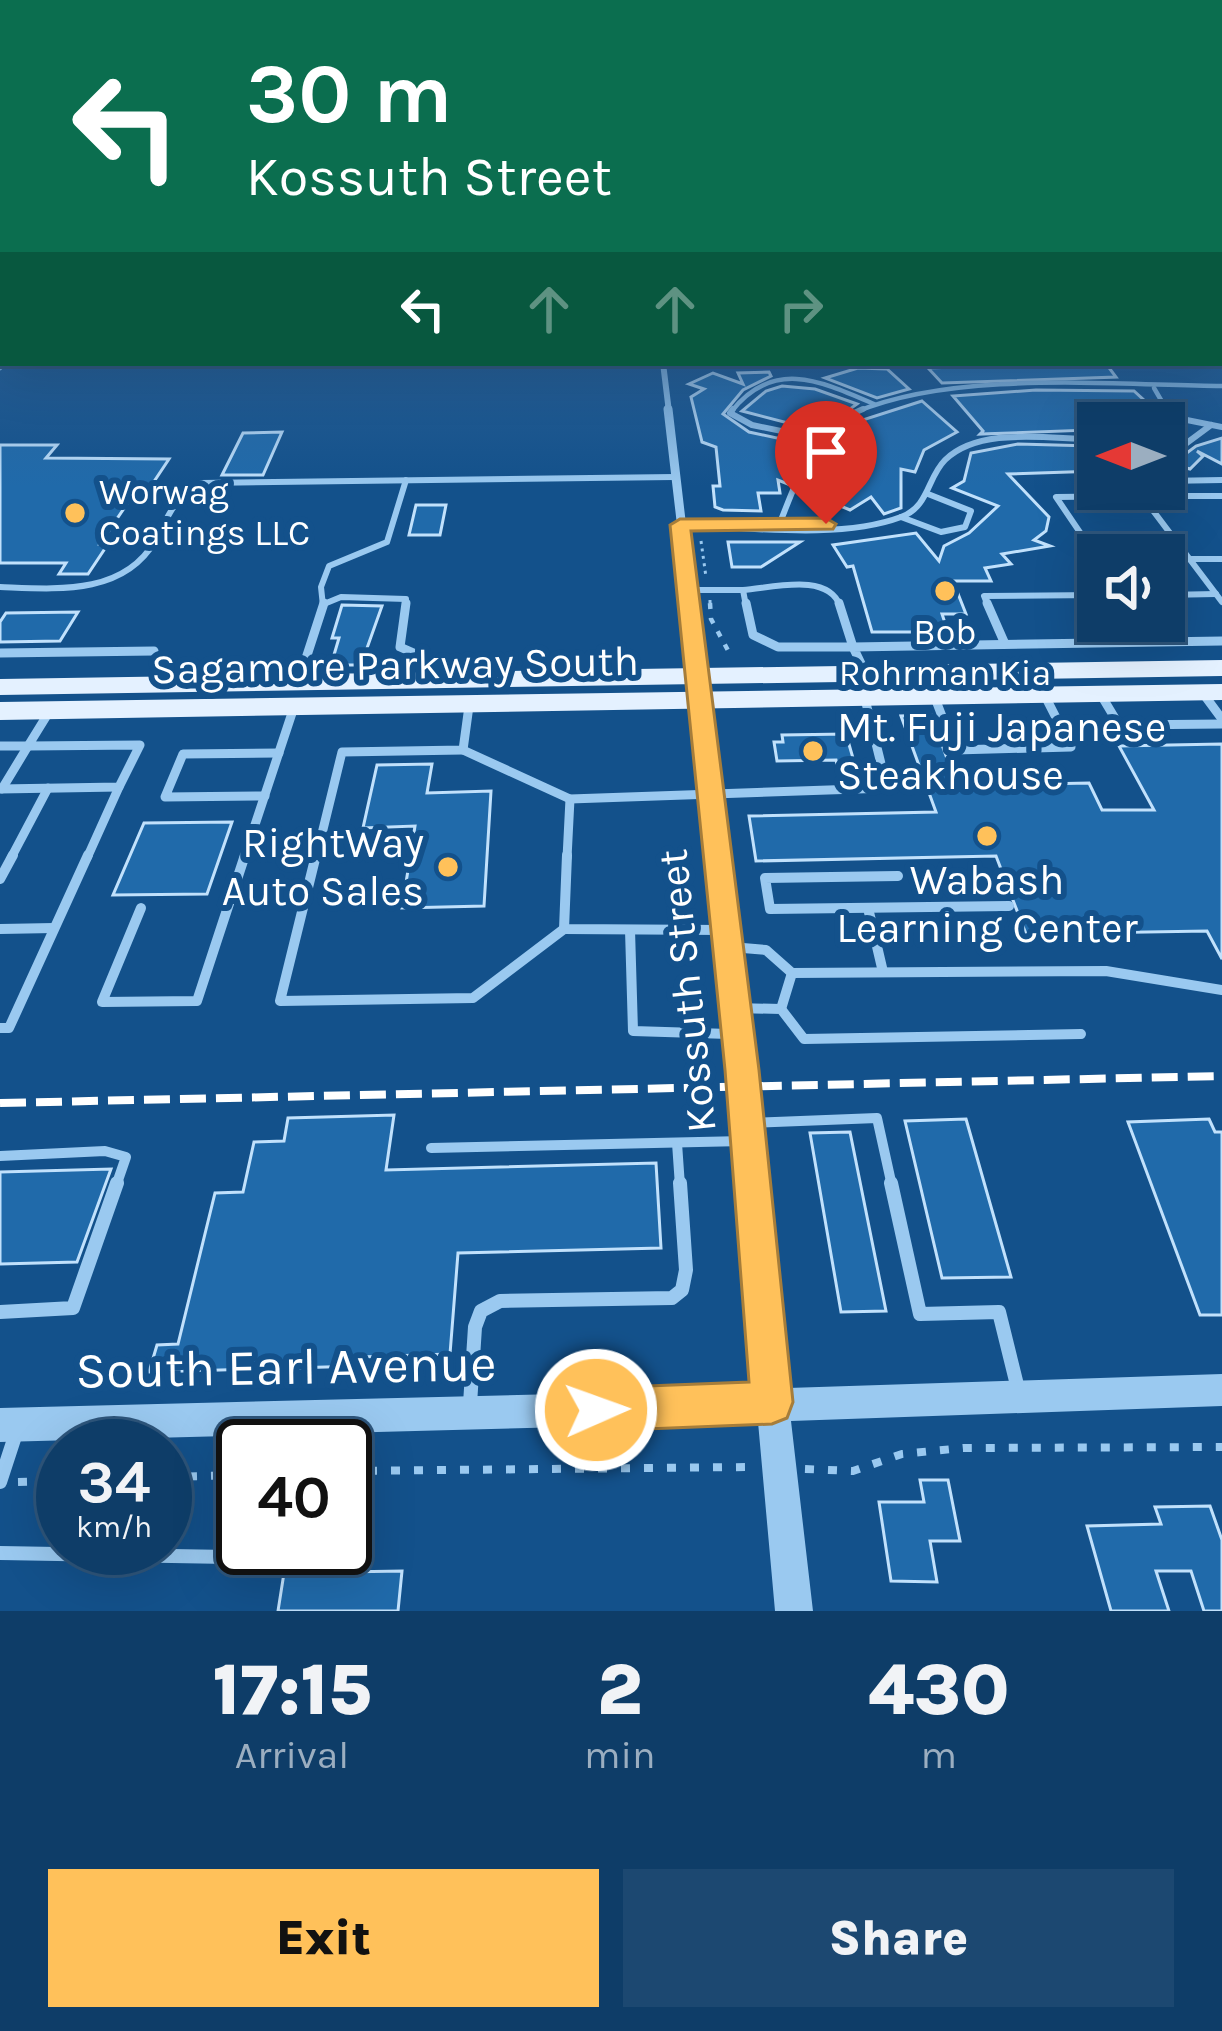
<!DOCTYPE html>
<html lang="en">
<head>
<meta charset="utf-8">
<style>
  body { margin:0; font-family:Karla,sans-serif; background:#1c4871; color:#f1f3f6; height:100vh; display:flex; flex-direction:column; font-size:45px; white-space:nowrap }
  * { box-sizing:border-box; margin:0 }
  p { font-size:39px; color:#9baec0 }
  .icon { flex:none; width:66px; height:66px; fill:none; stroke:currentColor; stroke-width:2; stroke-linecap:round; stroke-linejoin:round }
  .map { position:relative; height:1611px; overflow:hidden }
  .details { display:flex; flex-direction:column; background:#0e3d68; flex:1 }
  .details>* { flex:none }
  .guide { position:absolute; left:0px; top:0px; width:1224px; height:366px; box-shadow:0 12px 48px #0002,0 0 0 3px #2e567c; background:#0b6e4f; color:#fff; overflow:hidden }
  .needle { width:78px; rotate:270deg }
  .controls { position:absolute; left:1077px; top:402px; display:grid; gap:24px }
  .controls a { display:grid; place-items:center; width:108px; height:108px; border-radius:0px; background:#0e3d68; box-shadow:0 12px 48px #0002,0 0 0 3px #2e567c; font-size:60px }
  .speed { position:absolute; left:36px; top:1419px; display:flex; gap:24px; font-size:60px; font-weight:700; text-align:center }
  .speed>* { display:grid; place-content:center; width:156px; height:156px; border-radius:50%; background:#0e3d68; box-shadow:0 12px 48px #0002,0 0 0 3px #2e567c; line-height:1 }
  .speed small { font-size:30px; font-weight:400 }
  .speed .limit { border:6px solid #111; border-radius:18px; background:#fff; color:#111 }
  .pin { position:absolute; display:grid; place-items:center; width:102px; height:102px; color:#fff; margin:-123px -51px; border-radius:50% 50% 50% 0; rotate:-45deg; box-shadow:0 0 12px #0007 }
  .pin .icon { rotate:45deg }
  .me { position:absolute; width:132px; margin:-66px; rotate:88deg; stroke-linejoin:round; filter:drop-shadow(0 0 9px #0008) }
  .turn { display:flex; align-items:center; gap:42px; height:252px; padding:0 48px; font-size:54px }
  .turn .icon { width:156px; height:156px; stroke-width:2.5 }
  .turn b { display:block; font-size:84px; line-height:102px }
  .lanes { display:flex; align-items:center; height:114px; padding:0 48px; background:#0003; justify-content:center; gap:60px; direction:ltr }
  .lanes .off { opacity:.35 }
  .eta { display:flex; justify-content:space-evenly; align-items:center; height:204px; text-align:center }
  .eta b { font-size:72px; font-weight:800; line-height:84px }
  .primary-button { display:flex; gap:24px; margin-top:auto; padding:24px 48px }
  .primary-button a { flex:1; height:138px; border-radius:0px; background:#ffc15a; color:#111; font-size:48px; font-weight:800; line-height:138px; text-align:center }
  .primary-button a+a { background:#1c4871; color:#f1f3f6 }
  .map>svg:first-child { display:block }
  .building { fill:#206aaa; stroke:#c1e1fc; stroke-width:3 }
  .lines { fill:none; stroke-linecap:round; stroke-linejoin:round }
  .path-far2 { stroke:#9ac9f0; stroke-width:3; stroke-dasharray:3 4.5; stroke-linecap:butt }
  .path-far1 { stroke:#9ac9f0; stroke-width:4.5; stroke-dasharray:6 9; stroke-linecap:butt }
  .path { stroke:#9ac9f0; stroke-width:8; stroke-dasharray:9 14; stroke-linecap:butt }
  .service-far4 { stroke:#9ac9f0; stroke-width:4.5 }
  .service-far3 { stroke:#9ac9f0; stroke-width:6 }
  .service-far2 { stroke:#9ac9f0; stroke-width:9 }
  .service-far1 { stroke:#9ac9f0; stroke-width:10 }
  .service { stroke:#9ac9f0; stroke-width:14 }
  .minor-far2 { stroke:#9ac9f0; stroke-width:6 }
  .minor-far1 { stroke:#9ac9f0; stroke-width:9 }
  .minor { stroke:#9ac9f0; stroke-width:10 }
  .tertiary { fill:#9ac9f0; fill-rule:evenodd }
  .primary { fill:#e4f1ff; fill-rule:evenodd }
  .rail-far1 { stroke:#fff; stroke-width:3; stroke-dasharray:12 4.5; stroke-linecap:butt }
  .rail { stroke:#fff; stroke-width:8; stroke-dasharray:26 10; stroke-linecap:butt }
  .route { fill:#ffc15a; stroke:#a67d3a; stroke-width:3 }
  .poi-dot { fill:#ffc15a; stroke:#13518b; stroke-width:4.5 }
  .labels { text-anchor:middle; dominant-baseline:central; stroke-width:12; stroke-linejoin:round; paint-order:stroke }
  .far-poi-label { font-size:36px; fill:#fff; stroke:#13518b; text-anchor:start }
  .street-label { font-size:42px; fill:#fff; stroke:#13518b }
  .poi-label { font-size:42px; fill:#fff; stroke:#13518b; text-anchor:start }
  .near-street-label { font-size:51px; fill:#fff; stroke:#13518b }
</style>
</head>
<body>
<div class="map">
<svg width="1222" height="1611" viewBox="0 0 1222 1611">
  <rect width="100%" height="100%" fill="#13518b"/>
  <g class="building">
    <path d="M1067,363L1107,365L1116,377L942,383L928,368Z"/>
    <path d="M858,368L887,369L909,389L877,398L825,378Z"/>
    <path d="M769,372L771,376L743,390L723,414L749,432L791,441L787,449L782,448L788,484L778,480L780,493H758L761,511L723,510L715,507L713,486H720L716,447L702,442L691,397L704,389L689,384L713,373L743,384L738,373Z"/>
    <path d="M782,386L815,389L857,404L819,431L742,411L766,391Z"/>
    <path d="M1036,390L1134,391L1157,412L1138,413L1151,423H1084L1091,430L980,434L983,431L953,396Z"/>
    <path d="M922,401L957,432L924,450L915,472L901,469V508L884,514L871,497L850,510L802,490L849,463L822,457L825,447L850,424Z"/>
    <path d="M282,432L263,475H222L243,433Z"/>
    <path d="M1222,438V464L1197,451L1203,456L1190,469L1172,464L1196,446Z"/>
    <path d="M1018,444L1092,446L1098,453V471L1008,474L1049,517L1046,531L1034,540L1050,546L1002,554L1011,564L985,568L991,581H953L966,614H942L948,632H872L853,566L847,567L833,545L916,533L939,561L944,546L969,533L998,506L952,488L964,481L971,453Z"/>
    <path d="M0,445H57L46,458L169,459L145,495H133L100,544H108L88,574H59L66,563H0Z"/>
    <path d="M416,505H446L440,535H409Z"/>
    <path d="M728,542H800L761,567H732Z"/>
    <path d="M342,605L382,606L361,665H331L339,638H332Z"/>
    <path d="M78,612L60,641L0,642V622L6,613Z"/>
    <path d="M931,715L955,780L996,779L998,785L1089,783L1102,810H1154L1119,746L1222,744V959L1207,931L1026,934L996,856L756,861L749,816L936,812L901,716Z"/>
    <path d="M846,734L855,765H837L836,760L777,761L774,742H783L782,735Z"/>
    <path d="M432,764L427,793L491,791L484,906L402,908L415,826L363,828L377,765Z"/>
    <path d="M232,822L207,894L113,895L144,823Z"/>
    <path d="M394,1115L386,1170L656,1163L661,1248L458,1253L450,1354L361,1357V1366L149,1372L157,1345L178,1344L215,1193L243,1192L254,1142L284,1141L288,1118Z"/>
    <path d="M966,1119L1011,1277L942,1278L905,1121Z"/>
    <path d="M1209,1119L1215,1132H1222V1315H1200L1128,1122Z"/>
    <path d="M850,1132L886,1311L841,1312L810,1133Z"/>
    <path d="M111,1169L77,1262L0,1264V1172Z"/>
    <path d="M920,1480H948L960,1541H930L937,1582L891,1581L879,1502H924Z"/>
    <path d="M1210,1506L1222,1540V1611H1204L1191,1571H1156L1169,1611H1111L1087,1526L1161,1524L1155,1507Z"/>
    <path d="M402,1571L398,1611H278L284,1573Z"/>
  </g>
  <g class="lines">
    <g class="path-far2">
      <path d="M701,541L706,577"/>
      <path d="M710,600V606"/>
    </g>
    <path class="path-far1" d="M710,603L711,619L731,656"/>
    <g class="path">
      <path d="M805,1469L853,1471L902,1454L963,1448L1222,1447"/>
      <path d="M345,1471L751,1467"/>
      <path d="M165,1477L243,1475"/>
      <path d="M18,1482L63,1481"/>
    </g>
    <g class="service-far4">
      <path d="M0,368L4,363"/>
      <path d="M1154,388L1168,412"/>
      <path d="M731,412C773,358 821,381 874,404"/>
      <path d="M856,412C956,370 1114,385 1222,386"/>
    </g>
    <g class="service-far3">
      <path d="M733,409L730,413L752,425L820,439"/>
      <path d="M1167,416L1169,409"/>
      <path d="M1158,423L1167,416L1222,427"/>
      <path d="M1164,447L1180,448L1211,425"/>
      <path d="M1164,481L1222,480"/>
      <path d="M1142,496H1222"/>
      <path d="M901,517L941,532L965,527L971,511L928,494"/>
      <path d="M680,525C745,527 840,540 901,517C929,507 927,478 945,460C981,425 1053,440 1098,439"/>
      <path d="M779,525C798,478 813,429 863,409"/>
      <path d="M1098,559L1056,497L1142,496L1222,602"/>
      <path d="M1164,559H1222"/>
      <path d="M0,587C55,589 123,596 155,541C168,517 175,495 201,483L674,477"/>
      <path d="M686,590H743"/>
      <path d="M743,590L746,606"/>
      <path d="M743,590C772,588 828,572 840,606"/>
      <path d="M1164,595L1216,594"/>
      <path d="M324,604L341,597L406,599L405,606"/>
      <path d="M323,606L321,587L329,566L387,542L406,480"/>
      <path d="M988,606L984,596L1098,595"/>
    </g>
    <g class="service-far2">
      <path d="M406,603L400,647L425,658L420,680"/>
      <path d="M746,603L753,635L778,647H853L839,603"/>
      <path d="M987,603L1005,644"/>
      <path d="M0,653L154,651"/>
      <path d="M865,672L853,647L1222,641"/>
      <path d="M298,683L324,603"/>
      <path d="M1202,692L1222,719"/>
      <path d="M1101,695L1119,725L1222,724"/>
      <path d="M935,698L955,750L1071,747L1045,696"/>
      <path d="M0,746H28"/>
      <path d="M463,750L570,799L887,788L865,699"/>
      <path d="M0,789L119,787L140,745L28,746L49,712"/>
      <path d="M2,789L28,746"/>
      <path d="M265,796L165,797L183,754L279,753"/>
      <path d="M11,858L48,788"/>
      <path d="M87,858L119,787"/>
      <path d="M244,858L294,707"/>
      <path d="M316,858L342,752L463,750L469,706"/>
      <path d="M567,858L570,799"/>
    </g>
    <g class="service-far1">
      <path d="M316,855L280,1001L473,998L564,929"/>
      <path d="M567,855L564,929L722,930"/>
      <path d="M898,876L765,878L770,909L1009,906"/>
      <path d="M0,879L13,855"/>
      <path d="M141,908L102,1002L197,1001L245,855"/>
      <path d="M868,908L883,972"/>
      <path d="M0,929L54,928"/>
      <path d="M630,930L633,1031L729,1034"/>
      <path d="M731,947L766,950L792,973"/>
      <path d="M735,1008L781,1009L804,1039L1081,1034"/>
      <path d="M781,1009L792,973L1106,971L1222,990"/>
      <path d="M0,1028H9L88,855"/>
      <path d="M749,1123L877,1118L892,1186"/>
      <path d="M677,1143L680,1186"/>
      <path d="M431,1148L744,1141"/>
      <path d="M0,1156L105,1151L126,1157L116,1186"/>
    </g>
    <g class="service">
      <path d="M891,1183L920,1314L999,1312L1018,1389"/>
      <path d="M0,1312L73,1308L117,1183"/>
      <path d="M470,1404L475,1327L481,1311L500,1301L672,1298L682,1290L686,1270L680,1183"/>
      <path d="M254,1446L258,1425"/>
      <path d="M0,1482L17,1430"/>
      <path d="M0,1553L229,1557L243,1498"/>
    </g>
    <path class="minor-far2" d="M663,363L669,412"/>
    <path class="minor-far1" d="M668,409L691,606"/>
    <path class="minor" d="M691,603L699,676"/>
    <path class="tertiary" d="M699,670L708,676L788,1388L1222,1374V1406L791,1421L813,1611H775L758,1422L0,1442V1408L755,1389L690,676Z"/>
    <g class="primary">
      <path d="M1222,660V676L0,695V679Z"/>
      <path d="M1222,684V700L0,720V702Z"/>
    </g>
    <path class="rail-far1" d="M0,367L193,363"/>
    <path class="rail" d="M0,1103L1222,1076"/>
  </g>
  <linearGradient id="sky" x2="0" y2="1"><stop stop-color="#0a2d4c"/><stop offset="0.54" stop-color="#336598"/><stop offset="1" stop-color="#336598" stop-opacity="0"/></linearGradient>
  <rect width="1222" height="487" fill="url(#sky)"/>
  <path class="route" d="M826,518L836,524L833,529L691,531L759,1070L793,1402L787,1418L772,1424L596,1431L580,1425L574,1410L580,1394L596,1388L749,1382L725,1070L670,525L680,519Z"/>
  <g class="poi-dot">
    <circle cx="75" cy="513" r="12"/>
    <circle cx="945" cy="591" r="12"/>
    <circle cx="813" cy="751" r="12"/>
    <circle cx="987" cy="836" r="12"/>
    <circle cx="448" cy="867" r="12"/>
  </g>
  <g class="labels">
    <g class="far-poi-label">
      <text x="99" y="492">Worwag<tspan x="99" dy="41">Coatings LLC</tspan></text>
      <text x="945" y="632" text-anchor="middle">Bob<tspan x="945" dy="41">Rohrman Kia</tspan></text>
    </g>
    <g class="street-label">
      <text transform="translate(395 665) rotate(-1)">Sagamore Parkway South</text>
      <text transform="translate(687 991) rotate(-96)">Kossuth Street</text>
    </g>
    <g class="poi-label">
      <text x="837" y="727">Mt. Fuji Japanese<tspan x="837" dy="48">Steakhouse</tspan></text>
      <text x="424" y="843" text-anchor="end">RightWay<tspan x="424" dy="48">Auto Sales</tspan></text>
      <text x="987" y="880" text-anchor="middle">Wabash<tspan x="987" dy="48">Learning Center</tspan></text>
    </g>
    <g class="near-street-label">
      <text transform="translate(286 1367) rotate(-1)">South Earl Avenue</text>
    </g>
  </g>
</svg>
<div class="controls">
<a><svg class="needle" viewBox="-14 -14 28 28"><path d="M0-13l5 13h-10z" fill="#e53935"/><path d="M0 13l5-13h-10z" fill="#9baec0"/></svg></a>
<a><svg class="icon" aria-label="sound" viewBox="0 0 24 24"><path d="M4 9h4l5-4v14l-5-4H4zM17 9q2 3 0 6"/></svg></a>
</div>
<div class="speed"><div>34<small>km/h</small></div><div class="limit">40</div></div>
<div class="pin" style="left:826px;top:524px;background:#d93025"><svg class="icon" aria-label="arrive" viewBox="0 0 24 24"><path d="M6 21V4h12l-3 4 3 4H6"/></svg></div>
<svg class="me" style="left:596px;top:1410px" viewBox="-20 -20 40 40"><circle r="17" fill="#ffc15a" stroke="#fff" stroke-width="3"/><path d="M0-11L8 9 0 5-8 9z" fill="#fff"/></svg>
<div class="guide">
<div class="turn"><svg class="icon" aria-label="left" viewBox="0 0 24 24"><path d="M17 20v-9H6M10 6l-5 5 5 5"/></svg><div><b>30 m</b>Kossuth Street</div></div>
<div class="lanes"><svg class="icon" aria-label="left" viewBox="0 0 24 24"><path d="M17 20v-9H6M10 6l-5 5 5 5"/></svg><svg class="icon off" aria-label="ahead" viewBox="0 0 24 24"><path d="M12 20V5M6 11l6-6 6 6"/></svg><svg class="icon off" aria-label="ahead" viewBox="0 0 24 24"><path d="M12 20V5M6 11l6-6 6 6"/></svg><svg class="icon off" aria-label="right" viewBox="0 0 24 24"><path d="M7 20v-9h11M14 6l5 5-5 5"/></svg></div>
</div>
</div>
<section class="details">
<div class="eta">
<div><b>17:15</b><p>Arrival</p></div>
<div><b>2</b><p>min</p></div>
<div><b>430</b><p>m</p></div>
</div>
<div class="primary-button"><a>Exit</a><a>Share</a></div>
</section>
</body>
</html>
